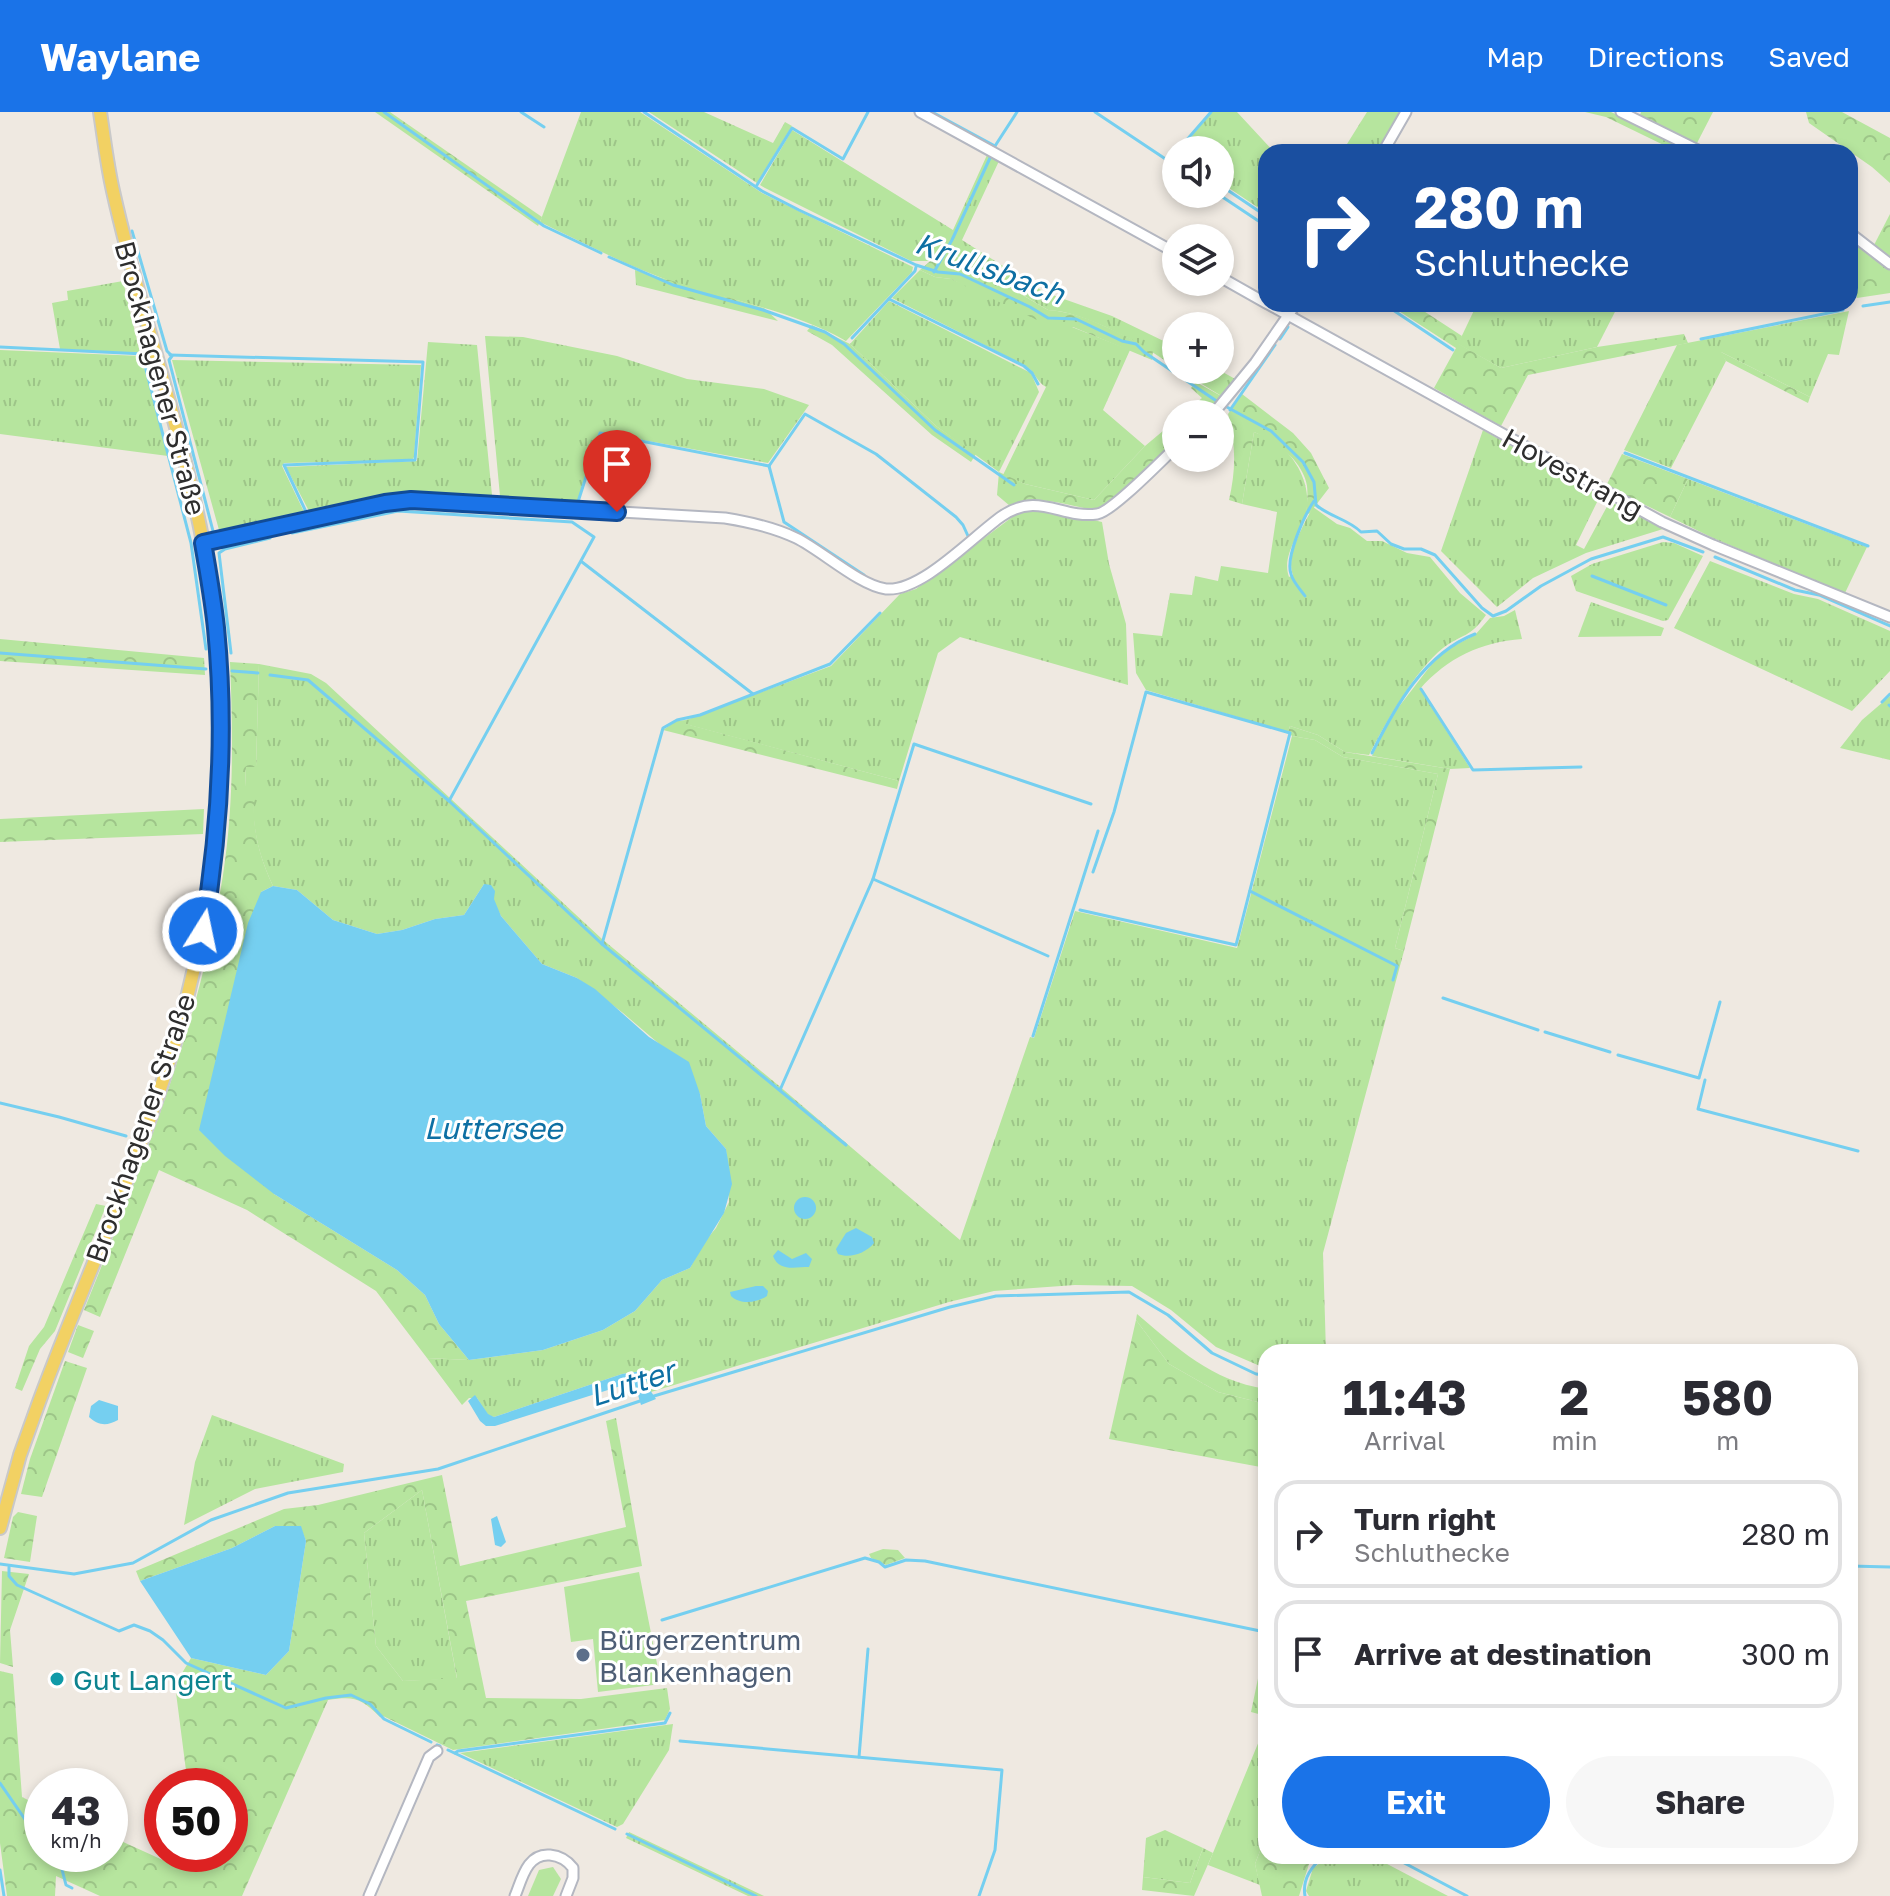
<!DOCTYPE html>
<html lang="en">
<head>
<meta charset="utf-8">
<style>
  body { margin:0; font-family:"Golos Text",sans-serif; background:#f7f7f7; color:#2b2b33; height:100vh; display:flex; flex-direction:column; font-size:30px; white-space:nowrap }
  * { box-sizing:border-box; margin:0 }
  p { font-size:26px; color:#7c7c81 }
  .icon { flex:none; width:44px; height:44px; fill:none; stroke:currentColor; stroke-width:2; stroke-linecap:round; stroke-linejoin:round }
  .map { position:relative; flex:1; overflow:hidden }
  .panel { position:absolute; left:1258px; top:1232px; width:600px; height:520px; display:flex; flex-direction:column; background:#fff; border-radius:24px; box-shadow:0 4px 12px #0003 }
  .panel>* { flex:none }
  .hud { position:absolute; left:1258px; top:32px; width:600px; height:168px; border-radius:24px; box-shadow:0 4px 12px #0003; background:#1a4fa0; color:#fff; overflow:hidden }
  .fabs { position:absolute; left:1162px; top:24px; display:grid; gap:16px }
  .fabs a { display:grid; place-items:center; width:72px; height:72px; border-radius:50%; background:#fff; box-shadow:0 4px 12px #0003; font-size:40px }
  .speed { position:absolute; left:24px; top:1656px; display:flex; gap:16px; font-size:40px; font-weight:700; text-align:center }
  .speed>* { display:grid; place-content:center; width:104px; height:104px; border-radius:50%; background:#fff; box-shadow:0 4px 12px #0003; line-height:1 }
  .speed small { font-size:20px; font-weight:400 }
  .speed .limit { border:12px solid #d22; background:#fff; color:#111 }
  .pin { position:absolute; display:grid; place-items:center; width:68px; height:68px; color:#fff; margin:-82px -34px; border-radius:50% 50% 50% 0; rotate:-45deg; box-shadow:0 0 8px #0007 }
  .pin .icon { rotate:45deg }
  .me { position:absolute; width:88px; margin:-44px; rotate:10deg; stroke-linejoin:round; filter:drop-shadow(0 0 6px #0008) }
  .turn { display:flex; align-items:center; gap:28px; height:168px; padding:0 24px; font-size:36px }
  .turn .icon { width:104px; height:104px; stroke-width:2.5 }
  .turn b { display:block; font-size:56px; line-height:68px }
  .eta { display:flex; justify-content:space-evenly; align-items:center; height:136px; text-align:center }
  .eta b { font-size:48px; font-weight:700; line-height:56px }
  .button { display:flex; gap:16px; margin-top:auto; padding:16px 24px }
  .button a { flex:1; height:92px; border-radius:48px; background:#1a73e8; color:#fff; font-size:32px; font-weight:700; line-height:92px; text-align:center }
  .button a+a { background:#f7f7f7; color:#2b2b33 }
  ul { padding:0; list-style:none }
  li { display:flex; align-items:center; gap:24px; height:108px; margin:0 16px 12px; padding:0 8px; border:4px solid #e1e1e2; border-radius:24px }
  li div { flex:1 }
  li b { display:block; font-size:30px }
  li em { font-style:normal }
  header { display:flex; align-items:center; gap:48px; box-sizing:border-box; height:112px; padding:0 40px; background:#1a73e8; color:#fff }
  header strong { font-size:38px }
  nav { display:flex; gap:44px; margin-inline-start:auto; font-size:28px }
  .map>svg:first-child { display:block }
  .grass { fill:url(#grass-tufts) }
  .forest { fill:url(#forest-crowns); fill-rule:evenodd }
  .park { fill:#b6e59e }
  .water { fill:#75cff0 }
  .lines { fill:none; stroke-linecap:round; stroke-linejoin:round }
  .stream { stroke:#75cff0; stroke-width:3 }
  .minor-casing { stroke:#b4b7c1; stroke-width:13 }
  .major-casing { stroke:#c9c9c9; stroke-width:16 }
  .minor { stroke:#fff; stroke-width:9 }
  .major { stroke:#f2d163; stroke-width:12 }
  .route-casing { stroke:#114b97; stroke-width:20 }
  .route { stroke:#1a73e8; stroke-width:14 }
  .service-dot { fill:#5c6f8a; stroke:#fff; stroke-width:3 }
  .culture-dot { fill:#0f9aa8; stroke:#fff; stroke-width:3 }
  .labels { text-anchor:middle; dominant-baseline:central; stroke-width:6; stroke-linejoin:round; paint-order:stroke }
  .street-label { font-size:28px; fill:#2e2e2e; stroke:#fff }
  .service-label { font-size:28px; fill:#4e5e75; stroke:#fff; text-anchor:start }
  .culture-label { font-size:28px; fill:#0d838f; stroke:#fff; text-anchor:start }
  .water-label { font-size:30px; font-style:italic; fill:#0d6fa3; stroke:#fff }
</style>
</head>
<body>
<header>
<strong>Waylane</strong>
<nav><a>Map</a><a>Directions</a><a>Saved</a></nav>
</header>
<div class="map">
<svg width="1890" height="1784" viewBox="0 0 1890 1784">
  <defs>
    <pattern id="grass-tufts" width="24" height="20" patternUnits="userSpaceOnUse" patternTransform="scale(2)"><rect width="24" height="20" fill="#b6e59e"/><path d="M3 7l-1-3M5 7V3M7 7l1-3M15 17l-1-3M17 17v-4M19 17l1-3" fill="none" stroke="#9dc588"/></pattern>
    <pattern id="forest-crowns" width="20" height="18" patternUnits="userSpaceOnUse" patternTransform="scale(2)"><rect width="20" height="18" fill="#b6e59e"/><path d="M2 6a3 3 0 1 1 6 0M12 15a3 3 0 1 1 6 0" fill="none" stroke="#9dc588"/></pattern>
  </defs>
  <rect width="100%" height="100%" fill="#efe9e1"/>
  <g class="grass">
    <path d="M581,0H640L762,81L913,155L912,160L846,229C794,199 733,189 676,171C629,155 584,131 540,110Z"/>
    <path d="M649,0H704L773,31L785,10L792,14L757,71Z"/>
    <path d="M1212,0H1237L1274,40H1266V101L1220,70V38H1180Z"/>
    <path d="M1367,0H1402L1379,40H1342Z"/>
    <path d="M792,18L953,118L987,43L999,49L962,128L1044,180L1112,204L1176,235V256C1144,233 1087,200 1048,198L945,137L928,149H911L765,76L760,73Z"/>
    <path d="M920,158L935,165L951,167L1130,238L1103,298L1145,334L1094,388L1025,372L1003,363L1046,275C1037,270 1035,260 1026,254L892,186Z"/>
    <path d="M123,169L140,241L60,237L52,191L68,188L67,179Z"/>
    <path d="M889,189L1031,261L1039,280L999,360L936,314L850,232Z"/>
    <path d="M1477,192H1619L1597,235L1501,256L1458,232Z"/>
    <path d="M1849,199L1839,243L1828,242L1810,285L1721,240L1726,249L1671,356L1624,338L1677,233Z"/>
    <path d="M485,224L523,225L617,244L687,267L764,277L809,293L768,351L599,320L576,393L505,389L500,384Z"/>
    <path d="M428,230L477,233L492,383L488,389L398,385L311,403L286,355L417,349Z"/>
    <path d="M0,238L141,244L168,344L0,322Z"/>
    <path d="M172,248L421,253L414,345L412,348L284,351L282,354L306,404L219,418Z"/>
    <path d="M1179,258H1219L1237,268L1223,285Z"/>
    <path d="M1483,318L1600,384L1576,433L1584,437L1610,389L1663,417L1586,441L1533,466L1497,495L1441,439Z"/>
    <path d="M1254,320C1261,323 1270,325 1276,330C1297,346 1312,374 1306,401C1301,422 1281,443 1289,465L1293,463C1285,444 1304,412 1313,395L1337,412L1350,416L1367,429H1382L1407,441L1430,445L1460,481L1486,503C1469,527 1463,521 1443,536C1415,558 1385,612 1369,643L1345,640L1318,623L1290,614L1288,620L1146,578L1136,561L1133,521L1162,524L1170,481L1192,483L1195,464L1218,469L1221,454L1268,461L1277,400L1242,392Z"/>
    <path d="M1688,367L1867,435L1845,481L1715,427L1670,405Z"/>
    <path d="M1023,397L1055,399L1102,410L1109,452L1126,512L1128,573L960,525L938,541L899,669L685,612L686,608L831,554L900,482L916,477Z"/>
    <path d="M1663,430L1674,431L1703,444L1668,508L1663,509L1576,479L1571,464L1592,452Z"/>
    <path d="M1710,449L1794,482L1818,487L1890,519V559L1852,599L1674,516Z"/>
    <path d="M1591,490L1664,516L1661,524L1578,525Z"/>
    <path d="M1515,498L1522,527C1481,530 1447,546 1420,577L1470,656L1450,657L1372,644L1391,605L1428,557L1444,539L1475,523L1490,506L1504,504Z"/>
    <path d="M259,552L311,562L326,571L602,827L778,973L960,1128L1030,925L1034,926L1075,799L1237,836L1292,624L1315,628L1343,645L1438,662L1395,836L1404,839L1323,1141L1326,1240H1266V1255L1260,1254L1216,1235L1171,1198L1132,1174L1075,1173L994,1179L949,1190L651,1280L642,1259L622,1262L494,1305L488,1303L477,1286H469L462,1293L427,1246L469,1248L543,1238L603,1218L635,1199L662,1168L690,1156L702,1133L716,1116L729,1090L726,1037L706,1014L700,982L664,936L623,901L577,866L542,852L501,804L484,772L464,803L435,807L402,818L377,822L333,808L297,778L273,774C258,742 251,712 254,677L245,675L246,655H256Z"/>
    <path d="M1890,584V648L1840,636L1862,608Z"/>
    <path d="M1137,1202C1179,1237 1210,1268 1266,1277V1292L1218,1280L1169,1252L1136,1208Z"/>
    <path d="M212,1303L344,1352L343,1360L255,1377L184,1413L195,1350Z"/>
    <path d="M422,1378L457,1567L403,1569L376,1534L364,1421Z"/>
    <path d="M673,1612L669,1638L623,1712L617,1715L460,1641Z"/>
    <path d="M1266,1612V1723L1255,1752L1260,1773L1208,1753Z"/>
    <path d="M1165,1718L1203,1736L1190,1771L1143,1765L1146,1726Z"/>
    <path d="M629,1720L764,1784H748L626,1726Z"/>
    <path d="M1330,1744H1372L1448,1784H1309L1306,1779L1313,1756Z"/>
  </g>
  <g class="forest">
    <path d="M375,0H390L542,105L538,114Z"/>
    <path d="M1585,0H1611L1689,37L1687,40H1678L1606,5Z"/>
    <path d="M1641,0H1713L1696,33L1640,3Z"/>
    <path d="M1806,0H1842L1890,26V71L1872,55L1809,11Z"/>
    <path d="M1890,102V146L1874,133Z"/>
    <path d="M1853,127L1890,156V181L1857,186L1850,156V129Z"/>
    <path d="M944,137L1048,198C1083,200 1122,222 1153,239L1152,248L1073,215L1060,219L951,167L935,165L920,158Z"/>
    <path d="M635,158L764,196L778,209L636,173Z"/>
    <path d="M1388,192H1413L1462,224L1459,232L1501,256L1597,235L1684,222L1688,231L1528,263L1501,314L1434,276L1456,236Z"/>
    <path d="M812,213L850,232L936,314L976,342L971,350L932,323L832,233L807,219Z"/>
    <path d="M1719,239L1810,285L1808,291L1726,249Z"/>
    <path d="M1196,270L1223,285L1205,302H1183L1202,286L1191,276Z"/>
    <path d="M1242,282L1293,321L1311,341L1329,376L1309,402L1306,400C1307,392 1308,382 1307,374C1303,349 1276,329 1254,320L1242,392L1229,388C1236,358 1236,333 1228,302Z"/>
    <path d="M1176,308V329L1103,396L1094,398C1070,394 1032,381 1010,394L997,383L999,360L1025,372L1094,388L1145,334Z"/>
    <path d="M1622,342L1688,367L1670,405L1606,374Z"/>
    <path d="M0,527L204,546L205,563L0,549Z"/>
    <path d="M230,550L259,552L256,655H246L245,674L255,676C251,712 258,742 273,774L261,780L274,1082L397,1158L425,1183L439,1212L469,1248L427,1246L376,1179L247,1098L159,1058L100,1205L84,1198C141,1056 199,915 223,763C234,692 233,621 230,550Z"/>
    <path d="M686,608V612L899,669L897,677L663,618L676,609Z"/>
    <path d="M1290,614L1318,623L1345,640L1450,657L1404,839L1395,836L1438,662L1343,645L1315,628L1292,624L1288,620Z"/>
    <path d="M204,697L203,722L0,730V707Z"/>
    <path d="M96,1092L106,1094L55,1219L40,1237L22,1279L15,1276L29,1234L44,1215Z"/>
    <path d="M1136,1208L1169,1252L1218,1280L1266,1292V1356L1109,1327Z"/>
    <path d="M78,1213L94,1219L83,1246L68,1240Z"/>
    <path d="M65,1249L87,1256L42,1385L21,1382L30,1347Z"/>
    <path d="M616,1306L642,1454L466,1489L486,1586L581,1587L667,1576L670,1597L665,1608L453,1638L383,1604L380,1605C361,1586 354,1584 328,1588L242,1784H100L56,1764L55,1784H7L0,1731V1559L13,1562L22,1685L42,1695V1742H110V1724L165,1749L172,1742H230V1674H188L175,1573L191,1546L266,1563L289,1539L306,1429L300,1414H275L232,1436L140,1469L136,1459L284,1397L318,1393L442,1363L460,1454L626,1415L606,1309ZM422,1378L457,1566L403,1569L376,1534L364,1421Z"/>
    <path d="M18,1400L37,1404L30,1450L4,1446L13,1405Z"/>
    <path d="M883,1437L898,1438L905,1446L886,1453L871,1446L869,1442Z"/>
    <path d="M2,1459L29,1462L10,1518L13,1555L0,1551Z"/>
    <path d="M1266,1528V1604L1251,1600Z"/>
    <path d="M1266,1723V1744H1321L1309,1752L1299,1784H1262L1255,1752Z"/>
    <path d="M1203,1736L1213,1741L1194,1784L1142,1778L1143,1765L1190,1771Z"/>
  </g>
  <g class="park">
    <path d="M639,1460L661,1572L598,1580L593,1527L571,1530L564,1475Z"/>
    <path d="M553,1755L561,1767L553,1784H528L539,1758Z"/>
  </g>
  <g class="water">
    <path d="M484,772L491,773L495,779L494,787L501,804L542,852L577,866L595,877L649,925L689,950L700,982L706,1014L726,1037L732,1072L724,1101L690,1156L662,1168L635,1199L603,1218L543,1238L469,1248L439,1212L425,1183L397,1158L274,1082L225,1044L199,1018L248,811L261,780L273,774L297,778L333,808L377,822L402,818L435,807L464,803Z"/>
    <circle cx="805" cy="1096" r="11"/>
    <path d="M856,1116L872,1125L874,1131C866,1141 850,1147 838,1142L836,1137L846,1121Z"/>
    <path d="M778,1138L792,1147L806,1141L812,1147L809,1155C795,1155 779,1160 773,1144Z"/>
    <path d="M756,1174H763L768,1179L767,1184C757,1191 740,1193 731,1184L730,1180Z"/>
    <path d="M642,1259L649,1260L646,1272L656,1287L641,1293L635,1273L630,1271L495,1314H486L480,1309L468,1289L475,1283L488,1302L494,1305L622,1262Z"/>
    <path d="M99,1288L118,1294V1308C107,1314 99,1314 89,1305L91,1294Z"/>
    <path d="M497,1404L506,1430L501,1435L495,1433L491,1407Z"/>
    <path d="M275,1414H301L306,1429L289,1539L266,1563L191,1546L140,1469L232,1436Z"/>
  </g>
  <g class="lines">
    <g class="stream">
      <path d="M384,0L544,114L601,141"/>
      <path d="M521,0L544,15"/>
      <path d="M644,0L762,79L799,98L916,153L938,160L960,162L1030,195L1048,206L1076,207L1122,229L1136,232L1144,240L1218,290"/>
      <path d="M932,0L995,34"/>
      <path d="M1095,0L1176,54"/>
      <path d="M995,34L1017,0"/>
      <path d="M1178,38L1211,0"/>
      <path d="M1169,49L1176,41"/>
      <path d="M757,73L792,16L843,47L868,0"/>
      <path d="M1220,73L1266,104"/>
      <path d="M1218,82L1266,114"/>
      <path d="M132,119L167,239L172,244L169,248L213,419L217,422"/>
      <path d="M609,145L673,173L763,198L825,220L844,232L935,318L1014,373"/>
      <path d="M934,160L952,128L990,46"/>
      <path d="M889,187L1024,254L1032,261L1038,272"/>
      <path d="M1384,192L1453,238"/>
      <path d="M1863,194L1890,190"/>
      <path d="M852,226L915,159L916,155"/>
      <path d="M1280,227L1288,215"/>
      <path d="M1701,227L1843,198"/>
      <path d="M0,235L144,242"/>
      <path d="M142,242L191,431L206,537"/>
      <path d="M170,243L423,250L415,348L284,353L308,404"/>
      <path d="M1225,294L1271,319L1303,350L1314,370L1316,393C1330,405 1348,407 1361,420L1377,419L1391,432L1404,437H1421L1435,443L1482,496L1493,504L1506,499L1541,474L1591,447L1663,425L1703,440"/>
      <path d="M1230,298L1275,233"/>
      <path d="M1625,341L1868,434"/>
      <path d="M769,354L805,302L876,342L956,405L963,413L968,424"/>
      <path d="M769,354L784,410L864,463"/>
      <path d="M577,393L600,321L769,354"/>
      <path d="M292,421L398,399L572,410L594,425L449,689"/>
      <path d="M1715,445L1795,478L1819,483L1890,514"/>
      <path d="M582,450L753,582"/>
      <path d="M1592,464L1666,493"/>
      <path d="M1305,484C1300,477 1293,470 1291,462C1285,446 1304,404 1314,389"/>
      <path d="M0,541L206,557"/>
      <path d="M231,541L219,441L225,437L270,426"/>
      <path d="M232,559L258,561"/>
      <path d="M270,563L308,568L449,689L602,832L846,1033"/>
      <path d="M1421,577L1473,658L1581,655"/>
      <path d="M1882,590L1890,582"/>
      <path d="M1889,593L1890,594"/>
      <path d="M1372,641C1395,595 1424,542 1475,522"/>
      <path d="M873,767L1048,844"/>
      <path d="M1250,779L1397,854L1393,868"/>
      <path d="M1080,798L1236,833L1290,621L1146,580L1114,700L1093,760"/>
      <path d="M602,832L663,616L677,608L700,603L830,552L880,501"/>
      <path d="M1443,886L1538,918"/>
      <path d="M1545,920L1610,940"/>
      <path d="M1033,924L1098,719"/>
      <path d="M1618,943L1699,966L1720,890"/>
      <path d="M1705,968L1698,997L1858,1039"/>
      <path d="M780,978L873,767L914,632L1091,692"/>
      <path d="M0,991L59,1005L126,1024"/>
      <path d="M654,1284L950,1195L996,1184L1129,1180L1168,1203L1212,1241L1256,1262L1266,1263"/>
      <path d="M0,1452L74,1462L133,1451L211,1408L288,1381L438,1357L643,1288"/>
      <path d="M1850,1454L1890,1455"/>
      <path d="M9,1455V1464L17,1473L119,1519L134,1513L150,1519L163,1528L186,1551L286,1596L326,1586L351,1583L370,1592L384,1607L431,1630"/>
      <path d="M662,1508L865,1446L879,1450L885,1455L906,1448L925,1449L1265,1520"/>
      <path d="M680,1629L1002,1658L995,1738L979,1784"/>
      <path d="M437,1633L440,1634"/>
      <path d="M448,1638L615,1717"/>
      <path d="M455,1641L458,1639L665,1611L670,1601"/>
      <path d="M859,1645L868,1537"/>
      <path d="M0,1671L42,1732"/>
      <path d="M627,1722L756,1784"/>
      <path d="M58,1742L66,1773L72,1776"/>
      <path d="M1391,1744L1467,1784"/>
      <path d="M0,1758L4,1784"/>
      <path d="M1305,1784C1302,1767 1312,1753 1325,1744"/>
    </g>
    <g class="minor-casing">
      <g id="minor">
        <path d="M920,0L1176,141"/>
        <path d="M1621,0L1702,40"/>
        <path d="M1383,40L1406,0"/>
        <path d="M1850,121L1890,152"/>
        <path d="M1220,165L1266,191"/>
        <path d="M1268,192L1662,410L1713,433L1890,505"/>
        <path d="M1213,302L1255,251L1296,192"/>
        <path d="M203,431L385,391L411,388L725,406C750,410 773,415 796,426C821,438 860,474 886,477C922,480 973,424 1002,404C1039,379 1061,407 1097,402C1112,400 1162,348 1176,335"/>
        <path d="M369,1784L429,1645L437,1639"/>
        <path d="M515,1784C522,1767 527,1741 550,1743C560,1744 567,1748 573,1756V1766L566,1784"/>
      </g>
    </g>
    <g class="major-casing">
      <path id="major" d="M0,1416L20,1343L39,1290C80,1179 130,1071 166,959C221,788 237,606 203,430C180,311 139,197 113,79C107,53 104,26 100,0"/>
    </g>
    <use href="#minor" class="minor"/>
    <use href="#major" class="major"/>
  </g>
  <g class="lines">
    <g class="route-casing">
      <path id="route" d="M203,819C220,718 226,618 216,516C213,488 208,459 203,431L385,391L411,388L617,400"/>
    </g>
    <use href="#route" class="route"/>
  </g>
  <circle class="service-dot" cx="583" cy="1543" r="8"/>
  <circle class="culture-dot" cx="57" cy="1567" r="8"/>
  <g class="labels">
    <g class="street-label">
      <text transform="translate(161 266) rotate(75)">Brockhagener Straße</text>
      <text transform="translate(1573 361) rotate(29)">Hovestrang</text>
      <text transform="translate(140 1016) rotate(-71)">Brockhagener Straße</text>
    </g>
    <g class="service-label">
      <text x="599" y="1527">Bürgerzentrum<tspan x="599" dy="32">Blankenhagen</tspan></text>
    </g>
    <g class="culture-label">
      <text x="73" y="1567">Gut Langert</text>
    </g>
    <g class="water-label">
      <text transform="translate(990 156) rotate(20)">Krullsbach</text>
      <text x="493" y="1016">Luttersee</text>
      <text transform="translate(632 1271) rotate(-18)">Lutter</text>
    </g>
  </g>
</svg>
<div class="fabs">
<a><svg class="icon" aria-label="sound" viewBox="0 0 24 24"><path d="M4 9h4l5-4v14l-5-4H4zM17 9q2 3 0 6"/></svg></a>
<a><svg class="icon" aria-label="layers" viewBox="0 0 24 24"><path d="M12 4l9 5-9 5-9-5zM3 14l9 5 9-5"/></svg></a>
<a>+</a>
<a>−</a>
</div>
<div class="speed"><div>43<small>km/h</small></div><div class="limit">50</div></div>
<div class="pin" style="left:617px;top:400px;background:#d93025"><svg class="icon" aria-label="arrive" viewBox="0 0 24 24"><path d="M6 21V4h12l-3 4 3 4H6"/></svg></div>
<svg class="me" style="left:203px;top:819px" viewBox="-20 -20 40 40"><circle r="17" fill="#1a73e8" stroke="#fff" stroke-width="3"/><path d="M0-11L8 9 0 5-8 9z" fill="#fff"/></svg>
<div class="hud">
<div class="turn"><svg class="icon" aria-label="right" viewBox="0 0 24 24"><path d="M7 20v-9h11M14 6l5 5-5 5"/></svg><div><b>280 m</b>Schluthecke</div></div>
</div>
<section class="panel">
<div class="eta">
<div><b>11:43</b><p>Arrival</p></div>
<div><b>2</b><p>min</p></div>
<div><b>580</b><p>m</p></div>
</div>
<ul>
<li><svg class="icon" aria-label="right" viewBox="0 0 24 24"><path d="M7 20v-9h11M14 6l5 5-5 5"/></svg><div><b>Turn right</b><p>Schluthecke</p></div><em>280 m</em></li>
<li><svg class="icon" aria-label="arrive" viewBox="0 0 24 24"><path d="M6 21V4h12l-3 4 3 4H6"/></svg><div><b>Arrive at destination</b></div><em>300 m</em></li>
</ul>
<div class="button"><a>Exit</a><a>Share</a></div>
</section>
</div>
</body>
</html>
